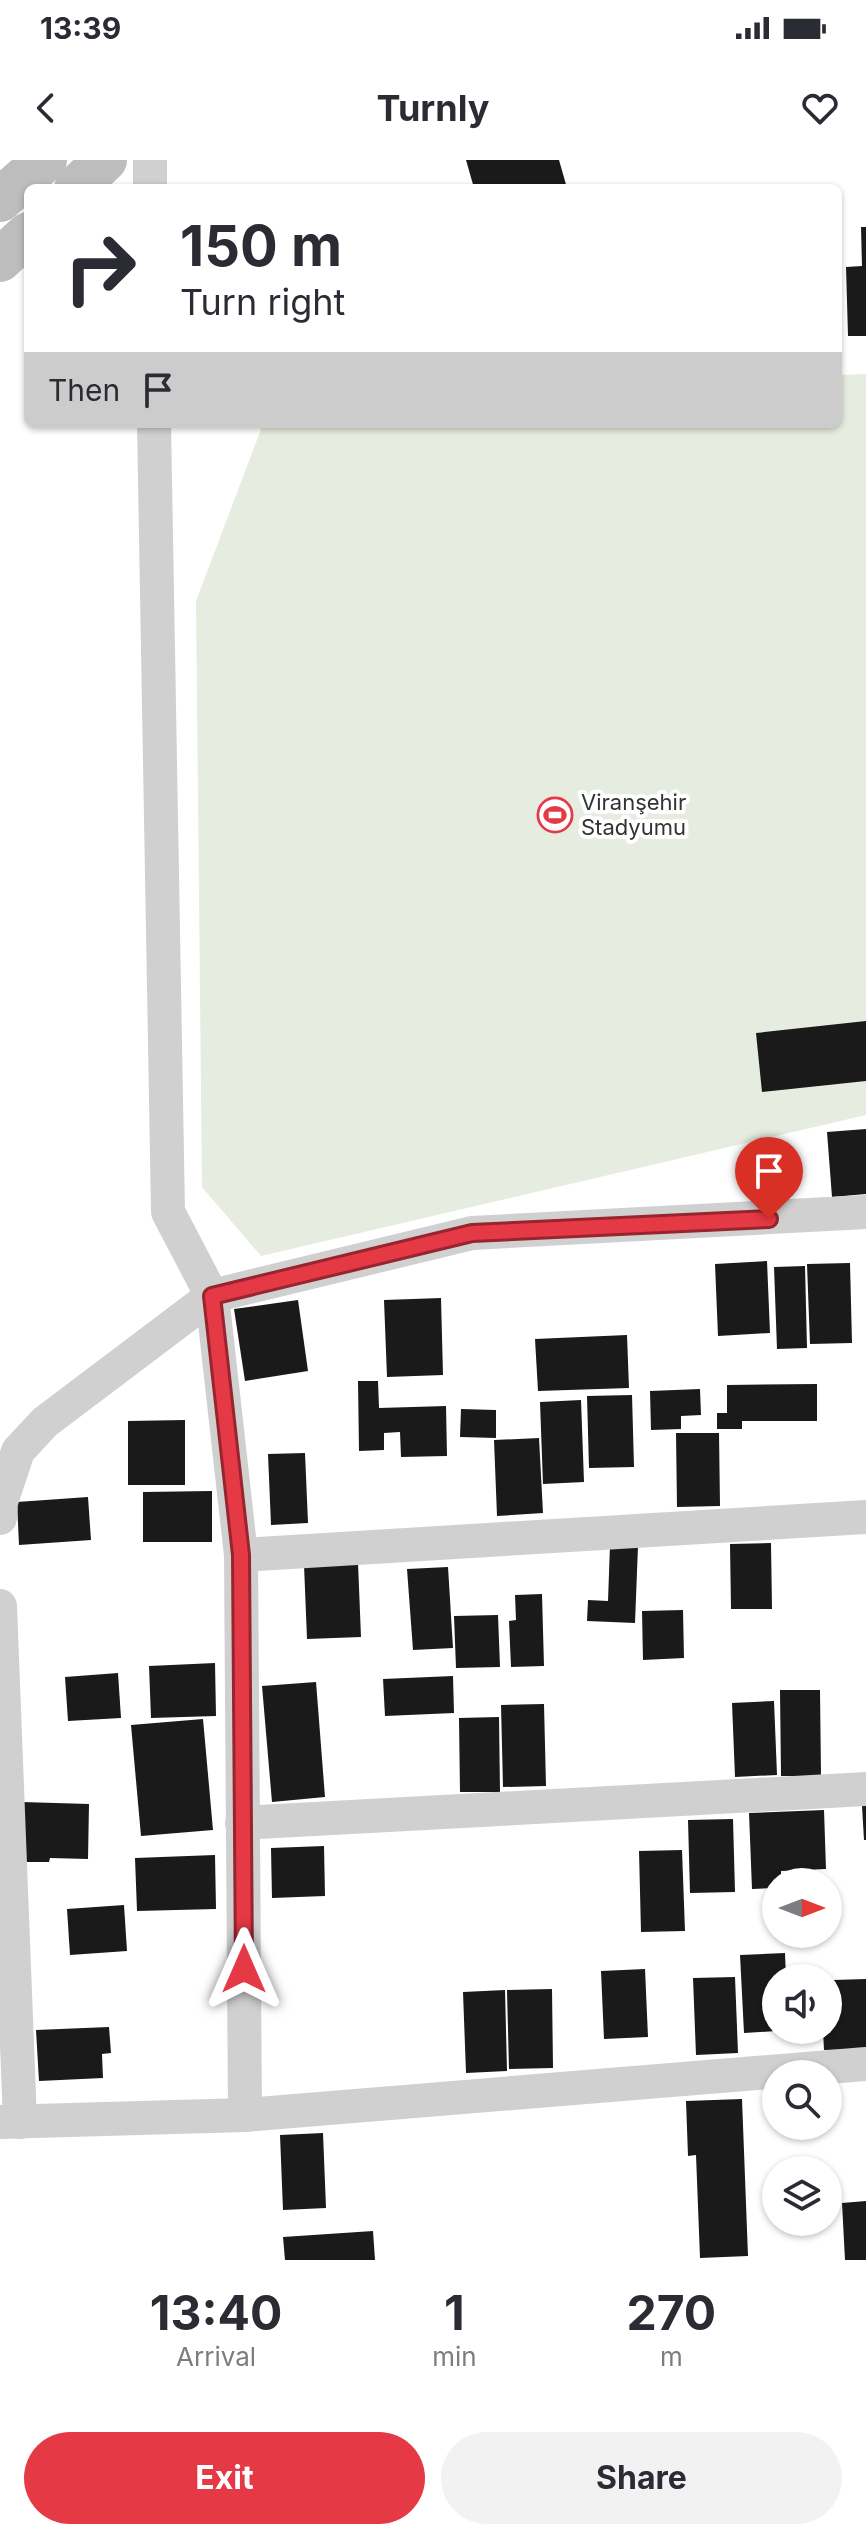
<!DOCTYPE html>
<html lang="en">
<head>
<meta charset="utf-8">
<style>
  body { margin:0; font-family:Inter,sans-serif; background:#f2f2f3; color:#2b2b33; height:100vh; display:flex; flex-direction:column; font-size:30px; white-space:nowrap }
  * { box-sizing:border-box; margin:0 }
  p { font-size:26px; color:#7c7c81 }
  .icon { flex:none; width:44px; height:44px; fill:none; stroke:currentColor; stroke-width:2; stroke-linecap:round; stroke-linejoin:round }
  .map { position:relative; height:2100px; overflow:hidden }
  .side { display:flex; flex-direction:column; background:#fff; flex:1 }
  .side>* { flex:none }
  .hud { position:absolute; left:24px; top:24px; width:818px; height:244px; border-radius:12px; box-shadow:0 2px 6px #0004; background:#fff; color:#2b2b33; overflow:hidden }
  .needle { width:52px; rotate:90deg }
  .buttons { position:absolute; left:762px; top:1708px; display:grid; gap:16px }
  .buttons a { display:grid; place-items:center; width:80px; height:80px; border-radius:50%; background:#fff; box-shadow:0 2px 6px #0004; font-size:40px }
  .pin { position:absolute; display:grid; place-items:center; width:68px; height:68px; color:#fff; margin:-82px -34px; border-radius:50% 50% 50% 0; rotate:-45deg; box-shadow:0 0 8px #0007 }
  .pin .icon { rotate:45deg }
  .me { position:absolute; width:88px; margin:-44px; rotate:0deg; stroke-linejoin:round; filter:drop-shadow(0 0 6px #0008) }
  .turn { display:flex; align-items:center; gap:28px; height:168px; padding:0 24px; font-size:36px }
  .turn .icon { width:104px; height:104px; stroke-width:2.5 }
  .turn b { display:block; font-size:56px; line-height:68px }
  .then { display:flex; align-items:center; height:76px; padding:0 24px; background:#0003; gap:16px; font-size:30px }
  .eta { display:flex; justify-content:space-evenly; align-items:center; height:136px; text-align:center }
  .eta b { font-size:48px; font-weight:700; line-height:56px }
  .button { display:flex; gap:16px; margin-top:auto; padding:16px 24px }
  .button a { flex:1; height:92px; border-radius:48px; background:#e63946; color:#fff; font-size:32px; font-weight:700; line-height:92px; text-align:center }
  .button a+a { background:#f2f2f3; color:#2b2b33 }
  .status { display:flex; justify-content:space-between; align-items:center; height:56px; padding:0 40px; background:#fff; direction:ltr }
  .status svg { height:22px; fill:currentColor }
  header { display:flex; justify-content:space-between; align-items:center; height:104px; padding:0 24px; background:#fff; font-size:36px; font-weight:700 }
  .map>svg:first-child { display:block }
  .green { fill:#e6ecdf }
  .building { fill:#1a1a1a }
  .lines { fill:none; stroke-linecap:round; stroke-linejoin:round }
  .street { stroke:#d0d0d0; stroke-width:34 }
  .secondary { stroke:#bdbdbd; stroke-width:44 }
  .route-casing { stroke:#96252e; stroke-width:20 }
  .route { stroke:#e63946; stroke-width:14 }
  .labels { text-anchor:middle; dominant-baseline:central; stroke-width:8; stroke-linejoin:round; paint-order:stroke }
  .poi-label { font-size:22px; fill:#333; stroke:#fff; text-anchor:start }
</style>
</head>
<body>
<div class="status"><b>13:39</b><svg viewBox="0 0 49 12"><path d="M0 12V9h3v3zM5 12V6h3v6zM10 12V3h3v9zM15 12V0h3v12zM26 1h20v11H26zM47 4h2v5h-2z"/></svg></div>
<header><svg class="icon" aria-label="back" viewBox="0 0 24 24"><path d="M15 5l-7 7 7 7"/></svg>Turnly<svg class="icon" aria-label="heart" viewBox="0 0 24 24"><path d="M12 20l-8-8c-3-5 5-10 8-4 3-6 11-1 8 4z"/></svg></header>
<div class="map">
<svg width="866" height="2100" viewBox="0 0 866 2100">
  <rect width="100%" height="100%" fill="#fff"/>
  <path class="green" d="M866,214V955L261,1096L202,1027L196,441L263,264H838V215Z"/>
  <g class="building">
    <path d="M466,0H559L567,28H474Z"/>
    <path d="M861,67H866V176H848L846,107L862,106Z"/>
    <path d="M866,861V921L762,932L756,873Z"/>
    <path d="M866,969V1034L832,1037L827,972Z"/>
    <path d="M767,1101L770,1173L718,1176L715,1104Z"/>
    <path d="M850,1103L852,1183L810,1184L807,1104Z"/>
    <path d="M805,1106L807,1188L777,1189L774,1107Z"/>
    <path d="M441,1138L443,1215L387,1217L384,1140Z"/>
    <path d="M298,1140L308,1211L245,1221L234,1149Z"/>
    <path d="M627,1175L629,1228L538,1231L535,1179Z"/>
    <path d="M358,1221H378L379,1248L446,1246L447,1296L401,1297L400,1272L384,1273V1290L359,1291Z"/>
    <path d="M817,1224V1261H742V1269H717V1253H727V1225Z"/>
    <path d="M700,1229L701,1255L681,1256V1269L651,1270L650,1231Z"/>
    <path d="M632,1235L634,1307L589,1308L587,1236Z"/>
    <path d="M581,1240L584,1322L543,1324L540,1242Z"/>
    <path d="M461,1249L496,1250V1278L460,1277Z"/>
    <path d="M185,1260V1325H128V1261Z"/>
    <path d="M676,1273H719L720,1346L677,1347Z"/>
    <path d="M539,1278L543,1353L497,1356L494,1280Z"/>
    <path d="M305,1293L308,1363L271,1365L268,1294Z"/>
    <path d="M212,1331V1382H143V1332Z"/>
    <path d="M88,1337L91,1380L19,1385L17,1342Z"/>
    <path d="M771,1383L772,1449H731L730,1384Z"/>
    <path d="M610,1385L638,1386L635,1463L587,1461L588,1440L608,1441Z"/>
    <path d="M358,1403L361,1477L307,1479L304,1405Z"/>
    <path d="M448,1407L453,1488L413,1490L407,1409Z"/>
    <path d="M542,1434L544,1506L511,1507L509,1461L516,1460L515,1435Z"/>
    <path d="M683,1450L684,1498L643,1500L642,1451Z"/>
    <path d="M498,1455L500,1507L456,1508L454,1456Z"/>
    <path d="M215,1503L216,1556L151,1558L149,1506Z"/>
    <path d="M118,1513L121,1558L68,1561L65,1517Z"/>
    <path d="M453,1516L454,1553L385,1556L383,1519Z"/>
    <path d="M316,1522L325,1637L272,1642L262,1526Z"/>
    <path d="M780,1530H820L821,1616H781Z"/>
    <path d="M774,1541L777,1615L735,1617L732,1543Z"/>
    <path d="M544,1544L546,1626L503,1627L501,1545Z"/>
    <path d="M499,1557L500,1632H460L459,1558Z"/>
    <path d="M203,1559L213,1670L141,1676L131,1565Z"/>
    <path d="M22,1642L89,1644L88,1699L50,1698L49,1702H21Z"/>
    <path d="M862,1646H866V1680H864Z"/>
    <path d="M824,1650L826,1709L781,1711V1722H776V1728L752,1729L749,1653Z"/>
    <path d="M733,1659L735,1732L690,1733L688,1660Z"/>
    <path d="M324,1686L325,1736L272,1738L271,1688Z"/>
    <path d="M682,1690L685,1771L641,1772L639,1691Z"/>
    <path d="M215,1695L216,1749L137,1751L135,1698Z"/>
    <path d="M124,1745L127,1791L70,1795L67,1749Z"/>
    <path d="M785,1793L786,1818H776V1871L744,1873L740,1795Z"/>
    <path d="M645,1809L648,1877L604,1879L601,1811Z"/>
    <path d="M735,1817L738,1893L696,1895L693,1818Z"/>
    <path d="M866,1819V1889L824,1890L823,1870H828V1853H834L833,1820Z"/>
    <path d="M552,1829L553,1908L509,1909L507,1830Z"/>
    <path d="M505,1830L507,1911L466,1913L463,1832Z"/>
    <path d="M109,1867L111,1893L102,1894L103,1918L39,1921L36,1870Z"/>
    <path d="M742,1939L748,2096L700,2098L696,1995L688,1996L686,1941Z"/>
    <path d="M323,1973L326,2048L283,2050L280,1975Z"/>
    <path d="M866,2041V2100H845L842,2043Z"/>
    <path d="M373,2071L375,2100H285L283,2077Z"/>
  </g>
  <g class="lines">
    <g class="street">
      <path d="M150,0V28"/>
      <path d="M154,264L168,1052L212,1136L241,1395L245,1955"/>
      <path d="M0,1358L1,1342L18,1291L45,1262L212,1136L472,1073L866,1052"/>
      <path d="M241,1395L866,1357"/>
      <path d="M0,1446L20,1962"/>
      <path d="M242,1663L866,1629"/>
      <path d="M0,1962L245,1955L866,1904"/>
    </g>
    <g class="secondary">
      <path d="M76,28L105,0"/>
      <path d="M0,40L45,0"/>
      <path d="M0,100L28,74"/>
    </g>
  </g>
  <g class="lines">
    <g class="route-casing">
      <path id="route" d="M244,1809L241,1395L212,1136L472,1073L769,1059"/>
    </g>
    <use href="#route" class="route"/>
  </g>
  <defs>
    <g id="stadium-ring" transform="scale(1.8)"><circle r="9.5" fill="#fff" stroke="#e63946" stroke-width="1.5"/><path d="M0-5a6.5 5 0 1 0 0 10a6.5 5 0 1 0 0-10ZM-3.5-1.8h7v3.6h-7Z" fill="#e63946"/></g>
  </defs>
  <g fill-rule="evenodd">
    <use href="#stadium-ring" x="555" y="655"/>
  </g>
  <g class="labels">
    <g class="poi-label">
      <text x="581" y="642">Viranşehir<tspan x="581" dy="25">Stadyumu</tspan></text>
    </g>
  </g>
</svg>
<div class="buttons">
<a><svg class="needle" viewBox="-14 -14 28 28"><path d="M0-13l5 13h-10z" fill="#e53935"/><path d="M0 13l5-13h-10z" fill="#7c7c81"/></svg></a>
<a><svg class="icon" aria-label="sound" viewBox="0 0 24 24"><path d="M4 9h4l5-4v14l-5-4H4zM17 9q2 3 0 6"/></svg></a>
<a><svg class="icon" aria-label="search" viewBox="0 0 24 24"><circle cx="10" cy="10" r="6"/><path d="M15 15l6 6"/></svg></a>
<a><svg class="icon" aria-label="layers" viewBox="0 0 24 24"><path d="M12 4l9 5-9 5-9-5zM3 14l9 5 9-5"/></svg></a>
</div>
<div class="pin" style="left:769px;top:1059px;background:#d93025"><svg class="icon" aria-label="arrive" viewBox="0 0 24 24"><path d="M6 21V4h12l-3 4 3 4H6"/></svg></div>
<svg class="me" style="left:244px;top:1809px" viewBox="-20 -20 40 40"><path d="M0-17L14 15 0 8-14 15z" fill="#e63946" stroke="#fff" stroke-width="4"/></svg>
<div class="hud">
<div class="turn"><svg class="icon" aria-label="right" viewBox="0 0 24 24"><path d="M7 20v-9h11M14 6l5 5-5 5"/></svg><div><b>150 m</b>Turn right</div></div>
<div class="then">Then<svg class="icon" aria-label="arrive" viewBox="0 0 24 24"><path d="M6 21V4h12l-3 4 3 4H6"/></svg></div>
</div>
</div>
<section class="side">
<div class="eta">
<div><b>13:40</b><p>Arrival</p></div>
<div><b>1</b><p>min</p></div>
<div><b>270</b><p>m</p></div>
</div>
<div class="button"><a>Exit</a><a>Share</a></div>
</section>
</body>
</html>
